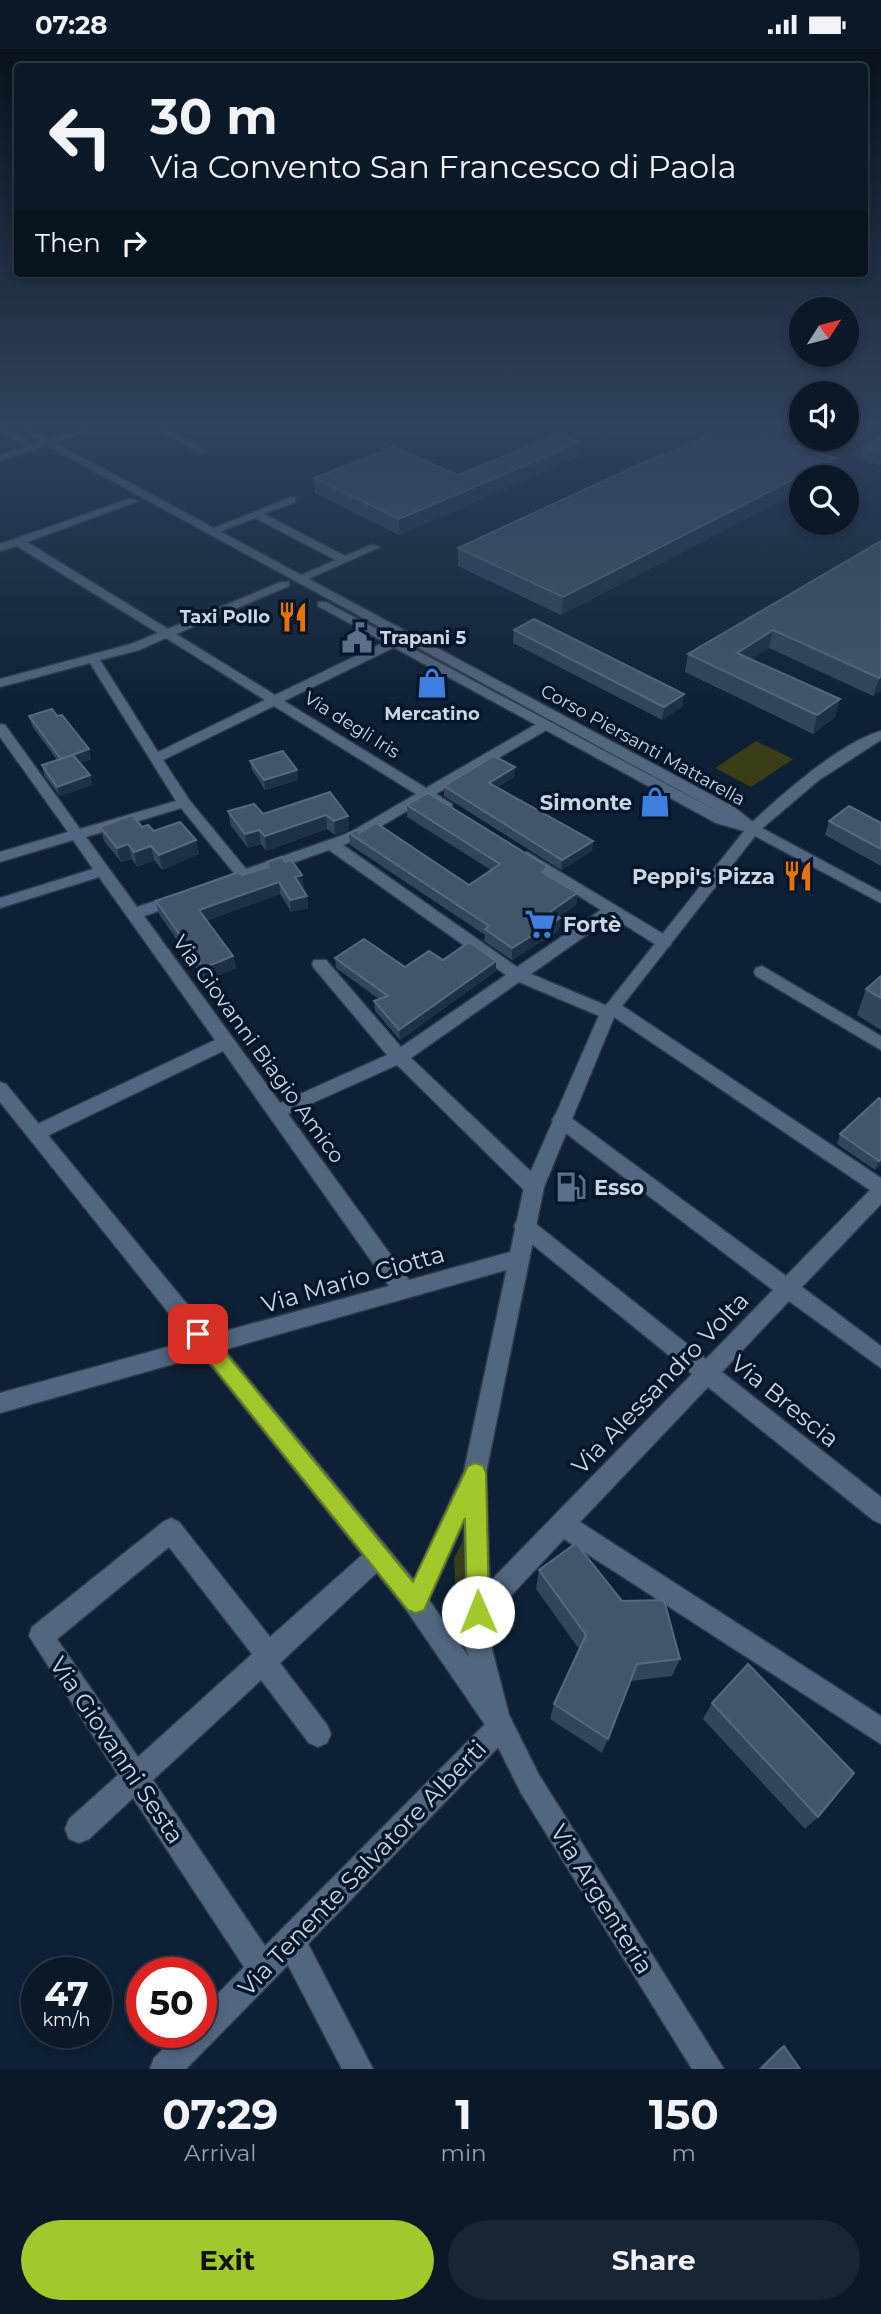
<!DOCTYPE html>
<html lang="en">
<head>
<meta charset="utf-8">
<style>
  body { margin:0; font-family:Montserrat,sans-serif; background:#182534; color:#f1f3f6; height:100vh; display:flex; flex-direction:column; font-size:26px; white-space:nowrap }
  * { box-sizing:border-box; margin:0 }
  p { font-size:23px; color:#99a0a8 }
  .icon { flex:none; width:38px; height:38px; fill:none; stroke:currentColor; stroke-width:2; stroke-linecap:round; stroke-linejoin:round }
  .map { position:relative; height:2020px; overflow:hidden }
  .details { display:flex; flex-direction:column; background:#0a1828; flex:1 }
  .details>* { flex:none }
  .top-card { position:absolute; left:14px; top:14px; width:854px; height:214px; border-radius:7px; box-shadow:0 4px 10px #0003,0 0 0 2px #2a3745; background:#0a1828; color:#f1f3f6; overflow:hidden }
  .needle { width:46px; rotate:54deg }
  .controls { position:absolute; left:789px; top:248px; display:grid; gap:14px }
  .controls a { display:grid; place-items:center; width:70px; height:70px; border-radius:50%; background:#0a1828; box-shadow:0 4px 10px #0003,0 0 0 2px #2a3745; font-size:35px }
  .speed { position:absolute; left:21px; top:1908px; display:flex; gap:14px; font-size:35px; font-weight:700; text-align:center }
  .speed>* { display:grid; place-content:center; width:91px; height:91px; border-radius:50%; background:#0a1828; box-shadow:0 4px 10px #0003,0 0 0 2px #2a3745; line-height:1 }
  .speed small { font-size:18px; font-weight:400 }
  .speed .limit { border:10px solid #d22; background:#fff; color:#111 }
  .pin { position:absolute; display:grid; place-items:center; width:60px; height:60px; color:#fff; margin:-30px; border-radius:14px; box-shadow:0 4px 10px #0006 }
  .me { position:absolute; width:77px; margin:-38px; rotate:359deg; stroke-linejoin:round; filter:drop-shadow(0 0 5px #0008) }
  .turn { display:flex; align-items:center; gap:24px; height:147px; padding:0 21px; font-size:32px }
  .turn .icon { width:91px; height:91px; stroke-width:2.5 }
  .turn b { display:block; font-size:49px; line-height:60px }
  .then { display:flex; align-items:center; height:66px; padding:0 21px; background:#0003; gap:14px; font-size:26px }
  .eta { display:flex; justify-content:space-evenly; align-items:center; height:119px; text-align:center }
  .eta b { font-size:42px; font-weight:700; line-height:49px }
  .primary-button { display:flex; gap:14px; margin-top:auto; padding:14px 21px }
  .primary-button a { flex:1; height:80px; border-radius:42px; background:#a1c92b; color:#111; font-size:28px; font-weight:700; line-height:80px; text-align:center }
  .primary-button a+a { background:#182534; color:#f1f3f6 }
  .status { display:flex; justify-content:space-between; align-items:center; height:49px; padding:0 35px; background:#0a1828; direction:ltr }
  .status svg { height:19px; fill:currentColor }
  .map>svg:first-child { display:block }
  .green { fill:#3a3d16 }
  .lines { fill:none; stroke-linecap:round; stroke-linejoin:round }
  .street-casing { stroke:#313a4c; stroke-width:3 }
  .secondary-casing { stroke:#313a4c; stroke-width:3 }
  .street { fill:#51667f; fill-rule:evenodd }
  .secondary { fill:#51667f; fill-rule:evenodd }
  .wall { fill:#32455c }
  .shaded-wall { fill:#1d3046 }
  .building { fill:#43556b; stroke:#58697e; stroke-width:2 }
  .route { fill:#a1c92b; stroke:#69831c; stroke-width:2 }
  .labels { text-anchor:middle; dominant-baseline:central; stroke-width:7; stroke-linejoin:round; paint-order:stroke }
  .far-poi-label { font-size:18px; font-weight:bold; fill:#cbd6e5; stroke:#05162b; text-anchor:end }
  .far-street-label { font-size:18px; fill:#cbd6e5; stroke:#05162b }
  .poi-label { font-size:21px; font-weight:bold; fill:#cbd6e5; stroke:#05162b; text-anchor:end }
  .street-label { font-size:21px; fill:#cbd6e5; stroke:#05162b }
  .near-street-label { font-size:24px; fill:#cbd6e5; stroke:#05162b }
</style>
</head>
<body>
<div class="status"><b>07:28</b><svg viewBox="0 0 49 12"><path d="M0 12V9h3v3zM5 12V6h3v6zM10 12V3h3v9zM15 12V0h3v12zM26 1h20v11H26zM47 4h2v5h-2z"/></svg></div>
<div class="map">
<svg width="881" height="2020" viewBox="0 0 881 2020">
  <rect width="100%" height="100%" fill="#0e2035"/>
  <g class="green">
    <path d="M756,692L793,710L751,738L715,719Z"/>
    <path d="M463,1491L466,1540L457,1567L454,1510Z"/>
  </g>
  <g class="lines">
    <g class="street-casing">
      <g id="street">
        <path d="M81,380H95L0,412V406Z"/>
        <path d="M154,380H166L208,402L200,404Z"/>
        <path d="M291,448L295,449V453L264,465L345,507L371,496L380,498L301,533L295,530L297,528L336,511L255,469L216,484L207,482Z"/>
        <path d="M129,450L138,452L27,493L168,580L281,533H289V537L176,585L275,646L389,591H397V597L284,652L426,739L540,673H550V679L436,745L452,755V761H442L426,751L359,790L343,796L517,918L601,861L522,811L520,808L527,803L670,889L672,893L670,897H658L612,868L531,925L605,956L612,952L618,954L881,1129V1155L802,1238L881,1297V1319L789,1252L722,1323L881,1448V1475L873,1471L708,1338L580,1473L881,1667V1695L564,1490L487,1572L478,1575L469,1572L466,1563L469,1554L692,1325L517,1183L514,1177L517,1171L524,1169L531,1171L706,1310L773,1241L555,1076L552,1071L555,1066H567L786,1227L870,1141L614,968H602L519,933L411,1009L541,1132L544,1138L541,1144L534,1146L527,1144L397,1016L288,1065L409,1231L517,1201L524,1204L527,1210L524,1216L0,1364V1344L389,1237L223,1002L43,1089H29L27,1084L29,1079L215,991L99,828L0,859V849L93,820L73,791L0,813V803L68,783L0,688V675L5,676L80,780L176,752L90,614L0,638V630L131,595L158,584L17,497L0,502V495ZM166,589L265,651L158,703L100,611L139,601ZM274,657L416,745L349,784L246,820L190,752L163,711ZM181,759L234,824L225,830L228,833H238L329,801L506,926L401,998L326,911H314L312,915L314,919L387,1006L280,1054L144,867L185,853L188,849L185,845L180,844L137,858L86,788Z"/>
        <path d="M881,682V691L819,731L758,783H748V777C780,747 839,694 881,682Z"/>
        <path d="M762,917L881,987V1001L756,927L754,923L756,919Z"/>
        <path d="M171,1469L179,1473L270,1588L370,1499L378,1495L386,1499L390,1507L386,1515L280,1614L327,1676L331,1685L327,1694L318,1698L309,1694L261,1631L153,1731L265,1897L492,1668L501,1664L510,1668L514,1677L510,1686L308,1895L373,2020H342L288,1916L186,2020H150L154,2009L180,1983H201V1962L244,1918L133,1749L89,1790L79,1794L69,1790L65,1780L69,1770L118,1726L29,1587L32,1578L163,1473ZM169,1498L252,1605L138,1708L57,1590Z"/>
      </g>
    </g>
    <g class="secondary-casing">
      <g id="secondary">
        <path d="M0,380H7L36,396L28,398L0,384Z"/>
        <path d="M17,380H29L734,758L758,777L881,843V854L755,787L615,966L544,1138L486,1424L492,1600L509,1666L539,1726L724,2020H692L521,1744L492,1686L407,1562L0,1053V1033L6,1035L414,1531L464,1422L524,1138L600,964L744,782L716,774L318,557V553H326L730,769ZM464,1473L466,1600L469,1608L429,1551Z"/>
      </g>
    </g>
    <use href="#street" class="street"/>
    <use href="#secondary" class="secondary"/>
  </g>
  <g class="wall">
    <path d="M576,380H648L637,385L629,382L606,392Z"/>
    <path d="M726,380H740L835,409L831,426L825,429H802V441L561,566L458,517V499L640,415Z"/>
    <path d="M881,388V417L860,409L863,397Z"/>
    <path d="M580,393L579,408L399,486L315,444L314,429L458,426Z"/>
    <path d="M881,492V642L873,647L769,599L751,610L840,650L835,668L813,685L685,623L688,605Z"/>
    <path d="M514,581L684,645L682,658L662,671L513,594Z"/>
    <path d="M29,667L91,710L80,714L90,726L92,736L60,747L44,726L42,716L57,711L32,677Z"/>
    <path d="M250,712L298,731L265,741L252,721Z"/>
    <path d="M515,718L514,728L497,738L593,792L592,802L561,821L444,747V737Z"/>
    <path d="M407,756L547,826L577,844L576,856L559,868L560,869L559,881L512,911L484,892L485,886L350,796L349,784L469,836L491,821L407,768Z"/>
    <path d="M228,762L263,765L348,767L349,781L335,786L327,780L266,802L261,795L248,799L231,777Z"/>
    <path d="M829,772L881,774V817L825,786Z"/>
    <path d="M100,778H142L196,791L199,805L162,821L154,811L137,818L132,810L121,813L104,792Z"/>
    <path d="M267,813H285L304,839H302L307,847L308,859L291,863L280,845L206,872L233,907L236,919L205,932L159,865L156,852L267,818Z"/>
    <path d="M335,909L405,918L443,911L496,912V922L400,991L375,962L374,952L379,950L336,919Z"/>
    <path d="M881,927V981L857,966L866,940Z"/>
    <path d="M881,1050V1116L875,1121L837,1095L840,1085Z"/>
    <path d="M539,1521L622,1552L680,1610L672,1627L631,1632L602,1704L550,1670L554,1655L579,1600L536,1540Z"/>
    <path d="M712,1654L818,1768L805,1780L703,1670Z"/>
    <path d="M784,1997L800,2020H758L779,1999Z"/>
  </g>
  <g class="shaded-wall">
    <path d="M608,380H629V382L606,392Z"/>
    <path d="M637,380H648L637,385Z"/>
    <path d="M580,393L579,408L399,486V470Z"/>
    <path d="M835,409L831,426L825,429H802V441L561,566L563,548Z"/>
    <path d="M773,581L769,599L734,622L737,604Z"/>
    <path d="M881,627V642L873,647L879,629Z"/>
    <path d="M684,645L682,658L662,671L664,658Z"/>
    <path d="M840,650L835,668L813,685L817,666Z"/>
    <path d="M89,700L91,710L63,719L61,710Z"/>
    <path d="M515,718L514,728L489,744V734Z"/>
    <path d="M297,721L298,731L265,741L264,731Z"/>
    <path d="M90,726L92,736L60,747L57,738Z"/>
    <path d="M326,766L327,780L266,802L265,787Z"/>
    <path d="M348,767L349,781L335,786L334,772Z"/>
    <path d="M259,781L261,795L248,799L245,785Z"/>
    <path d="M196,791L199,805L162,821L159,806Z"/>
    <path d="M593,792L592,802L561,821L562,811Z"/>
    <path d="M128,795L132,810L121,813L117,799Z"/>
    <path d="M151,797L154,811L137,818L134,803Z"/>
    <path d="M302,826L304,839L296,840L295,828Z"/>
    <path d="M279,833L280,845L201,874L199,861Z"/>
    <path d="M577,844L576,856L549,875L550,863Z"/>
    <path d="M307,847L308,859L291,863L290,851Z"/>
    <path d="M560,869L559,881L512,911V899Z"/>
    <path d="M233,907L236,919L205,932L203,919Z"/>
    <path d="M496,912V922L400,991L399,981Z"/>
    <path d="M881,1110V1116L875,1121L879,1112Z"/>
  </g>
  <g class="building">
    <path d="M726,380H740L835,409L563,548L458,499L640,415Z"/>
    <path d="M558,385L580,393L399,470L314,429L394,398L458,426Z"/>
    <path d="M881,388V403L863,397Z"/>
    <path d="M881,492V627L879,629L773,581L737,604L840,650L817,666L688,605Z"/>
    <path d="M534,570L684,645L664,658L514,581Z"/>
    <path d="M52,660L57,667L62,666L89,700L61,710L29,667Z"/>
    <path d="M283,702L297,721L264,731L250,712Z"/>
    <path d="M73,706L90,726L57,738L42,716Z"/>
    <path d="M494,707L515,718L489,734L593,792L562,811L444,737Z"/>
    <path d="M330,743L348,767L334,772L326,766L265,787L259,781L245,785L228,762L254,755L263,765Z"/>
    <path d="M428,744L548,818L542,823L577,844L550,863L560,869L512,899L485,880L489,877L349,784L357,781L359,784L376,774L469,836L500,815L407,756Z"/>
    <path d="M849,757L881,774V800L829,772Z"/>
    <path d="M132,766L142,778L148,776L154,782L180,773L196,791L159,806L151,797L134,803L128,795L117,799L100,778Z"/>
    <path d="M282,808L285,813L291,811L302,826L295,828L307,847L290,851L279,833L199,861L233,907L203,919L156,852L239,823L242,826L269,818L267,813Z"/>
    <path d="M364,890L405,918L429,902L443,911L469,893L496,912L399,981L374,952L388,947L335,909Z"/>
    <path d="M881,927V949L866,940Z"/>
    <path d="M879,1049L881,1050V1110L879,1112L840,1085Z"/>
    <path d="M576,1494L622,1552L664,1551L680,1610L637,1615L608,1690L554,1655L586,1586L539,1521Z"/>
    <path d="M748,1615L854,1724L818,1768L712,1654Z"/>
    <path d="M784,1997L800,2020H761Z"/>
  </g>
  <linearGradient id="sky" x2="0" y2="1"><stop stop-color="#08121d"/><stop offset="0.57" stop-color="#30425c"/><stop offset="1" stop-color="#30425c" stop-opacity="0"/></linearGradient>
  <rect width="881" height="663" fill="url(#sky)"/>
  <path class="route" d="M198,1276L205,1279L413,1533L468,1417L475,1414L483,1417L486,1424L489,1563L486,1571L478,1574L470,1571L467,1563L465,1469L424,1561L416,1564L408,1561L192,1291L189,1285L192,1279Z"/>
  <defs>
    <g id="restaurant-bare" transform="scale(2.415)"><path d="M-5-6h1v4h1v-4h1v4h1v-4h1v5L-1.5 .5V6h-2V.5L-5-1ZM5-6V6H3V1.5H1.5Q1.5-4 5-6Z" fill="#e8710a" stroke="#05162b" stroke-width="2.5" paint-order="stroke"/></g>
    <g id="civic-bare" transform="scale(2.415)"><path d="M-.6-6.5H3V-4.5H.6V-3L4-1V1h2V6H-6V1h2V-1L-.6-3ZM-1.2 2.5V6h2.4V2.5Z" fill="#5c6f8a" stroke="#05162b" stroke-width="2.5" paint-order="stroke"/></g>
    <g id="shop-bare" transform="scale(2.415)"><path d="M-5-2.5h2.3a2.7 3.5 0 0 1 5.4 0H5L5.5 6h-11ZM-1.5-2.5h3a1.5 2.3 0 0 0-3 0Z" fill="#3f7fe0" stroke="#05162b" stroke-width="2.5" paint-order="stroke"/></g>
    <g id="supermarket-bare" transform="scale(2.415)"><path d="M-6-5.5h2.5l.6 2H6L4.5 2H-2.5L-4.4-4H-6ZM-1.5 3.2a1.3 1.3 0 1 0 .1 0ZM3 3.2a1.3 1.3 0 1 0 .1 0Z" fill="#3f7fe0" stroke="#05162b" stroke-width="2.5" paint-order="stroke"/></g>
    <g id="fuel-bare" transform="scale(2.415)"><path d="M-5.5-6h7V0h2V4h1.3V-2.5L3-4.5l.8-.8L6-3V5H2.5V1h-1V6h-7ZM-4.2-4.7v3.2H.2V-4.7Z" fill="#5c6f8a" stroke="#05162b" stroke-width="2.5" paint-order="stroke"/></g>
  </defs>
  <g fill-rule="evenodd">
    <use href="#restaurant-bare" x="293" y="568"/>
    <use href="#civic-bare" x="357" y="589"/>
    <use href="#shop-bare" x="432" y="634"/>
    <use href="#shop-bare" x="655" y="753"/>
    <use href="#restaurant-bare" x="798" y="827"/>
    <use href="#supermarket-bare" x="540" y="875"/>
    <use href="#fuel-bare" x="571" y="1138"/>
  </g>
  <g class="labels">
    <g class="far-poi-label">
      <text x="270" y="568">Taxi Pollo</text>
      <text x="380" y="589" text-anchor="start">Trapani 5</text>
      <text x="432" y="665" text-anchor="middle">Mercatino</text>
    </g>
    <g class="far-street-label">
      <text transform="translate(352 676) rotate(32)">Via degli Iris</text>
      <text transform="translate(643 696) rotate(29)">Corso Piersanti Mattarella</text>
    </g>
    <g class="poi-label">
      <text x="632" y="753">Simonte</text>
      <text x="775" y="827">Peppi's Pizza</text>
      <text x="563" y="875" text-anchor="start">Fortè</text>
      <text x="594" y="1138" text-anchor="start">Esso</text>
    </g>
    <g class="street-label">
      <text transform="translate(259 1000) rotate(54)">Via Giovanni Biagio Amico</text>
    </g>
    <g class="near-street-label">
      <text transform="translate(353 1230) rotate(-16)">Via Mario Ciotta</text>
      <text transform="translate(660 1334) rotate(-46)">Via Alessandro Volta</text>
      <text transform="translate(785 1352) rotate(39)">Via Brescia</text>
      <text transform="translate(117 1701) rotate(56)">Via Giovanni Sesta</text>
      <text transform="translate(362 1819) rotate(-46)">Via Tenente Salvatore Alberti</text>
      <text transform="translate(602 1850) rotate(58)">Via Argenteria</text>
    </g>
  </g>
</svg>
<div class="controls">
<a><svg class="needle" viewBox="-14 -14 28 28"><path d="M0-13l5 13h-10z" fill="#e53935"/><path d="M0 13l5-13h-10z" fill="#99a0a8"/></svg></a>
<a><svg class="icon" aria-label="sound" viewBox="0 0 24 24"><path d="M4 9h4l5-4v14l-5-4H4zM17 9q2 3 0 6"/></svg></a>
<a><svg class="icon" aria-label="search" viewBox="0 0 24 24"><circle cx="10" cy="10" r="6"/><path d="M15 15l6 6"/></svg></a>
</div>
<div class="speed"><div>47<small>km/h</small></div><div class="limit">50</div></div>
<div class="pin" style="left:198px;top:1285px;background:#d93025"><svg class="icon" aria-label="arrive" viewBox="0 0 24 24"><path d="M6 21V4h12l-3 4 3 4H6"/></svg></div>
<svg class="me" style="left:478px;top:1563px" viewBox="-20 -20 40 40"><circle r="19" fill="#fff"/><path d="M0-13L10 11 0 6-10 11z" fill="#a1c92b"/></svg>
<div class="top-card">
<div class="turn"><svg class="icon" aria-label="left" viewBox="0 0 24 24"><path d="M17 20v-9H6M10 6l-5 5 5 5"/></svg><div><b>30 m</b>Via Convento San Francesco di Paola</div></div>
<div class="then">Then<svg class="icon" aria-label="right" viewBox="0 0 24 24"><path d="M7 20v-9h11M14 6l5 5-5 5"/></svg></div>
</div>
</div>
<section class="details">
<div class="eta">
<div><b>07:29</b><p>Arrival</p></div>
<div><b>1</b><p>min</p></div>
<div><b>150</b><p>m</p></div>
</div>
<div class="primary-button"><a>Exit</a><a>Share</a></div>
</section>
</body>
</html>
